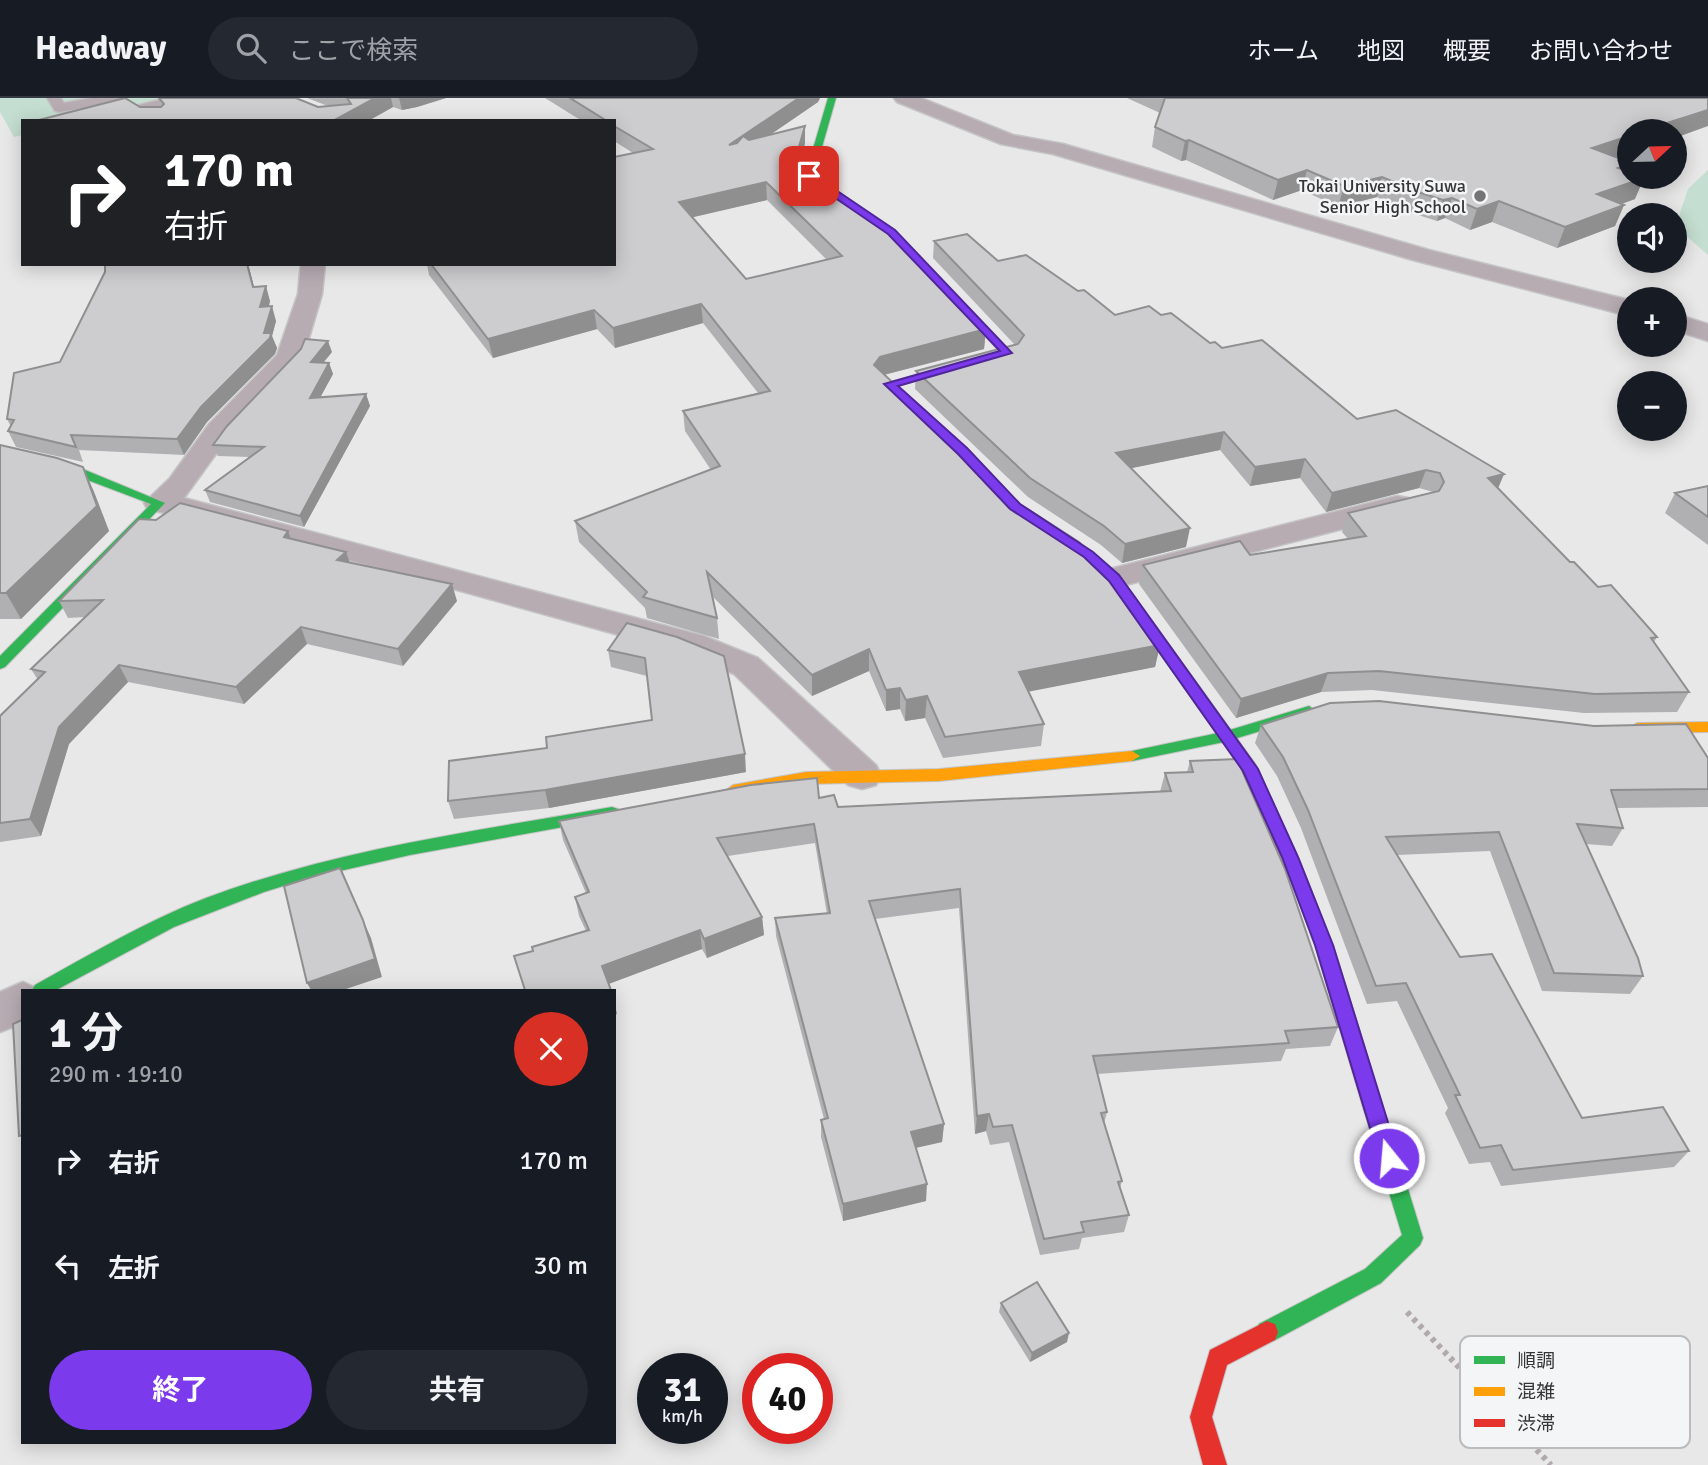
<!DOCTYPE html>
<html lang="ja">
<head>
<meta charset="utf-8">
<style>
  body { margin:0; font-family:Signika,"Noto Sans JP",sans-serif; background:#242831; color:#f1f3f6; height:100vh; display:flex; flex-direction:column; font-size:26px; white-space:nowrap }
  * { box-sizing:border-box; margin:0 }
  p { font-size:23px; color:#9ea1a6 }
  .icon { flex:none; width:38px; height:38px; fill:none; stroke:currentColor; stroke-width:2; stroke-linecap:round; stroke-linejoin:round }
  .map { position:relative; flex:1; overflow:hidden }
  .panel { position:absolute; left:21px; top:891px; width:595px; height:455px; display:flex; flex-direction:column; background:#171b24; border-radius:0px; box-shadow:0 4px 18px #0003 }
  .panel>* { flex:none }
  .top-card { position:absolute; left:21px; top:21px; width:595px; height:147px; border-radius:0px; box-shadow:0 4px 18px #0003; background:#202124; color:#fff; overflow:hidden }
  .needle { width:46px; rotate:68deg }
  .fabs { position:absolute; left:1617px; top:21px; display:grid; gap:14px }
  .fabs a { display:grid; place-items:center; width:70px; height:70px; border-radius:50%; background:#171b24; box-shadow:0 4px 18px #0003; font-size:35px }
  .speed { position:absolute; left:637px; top:1255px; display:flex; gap:14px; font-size:35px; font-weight:700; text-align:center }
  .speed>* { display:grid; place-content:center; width:91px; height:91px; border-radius:50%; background:#171b24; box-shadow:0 4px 18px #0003; line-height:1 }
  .speed small { font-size:18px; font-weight:400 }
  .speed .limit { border:10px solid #d22; background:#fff; color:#111 }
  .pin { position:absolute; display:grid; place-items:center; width:60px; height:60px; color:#fff; margin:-30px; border-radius:14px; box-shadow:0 4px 10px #0006 }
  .me { position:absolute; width:77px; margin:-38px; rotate:343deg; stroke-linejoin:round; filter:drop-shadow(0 0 5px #0008) }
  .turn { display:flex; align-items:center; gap:24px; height:147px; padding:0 28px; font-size:32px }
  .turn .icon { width:91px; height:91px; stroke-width:2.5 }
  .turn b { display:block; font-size:49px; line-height:60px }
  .round { display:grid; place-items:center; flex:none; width:74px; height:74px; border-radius:37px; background:#242831 }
  .head { display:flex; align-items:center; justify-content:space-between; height:119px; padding:0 28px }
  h1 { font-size:42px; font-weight:700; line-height:52px }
  .cta { display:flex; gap:14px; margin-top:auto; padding:14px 28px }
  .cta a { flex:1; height:80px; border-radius:42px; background:#7c3aed; color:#fff; font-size:28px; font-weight:700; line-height:80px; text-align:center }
  .cta a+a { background:#242831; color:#f1f3f6 }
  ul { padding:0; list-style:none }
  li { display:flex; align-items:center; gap:21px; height:105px; padding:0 28px }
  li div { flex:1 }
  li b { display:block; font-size:26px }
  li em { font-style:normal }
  header { display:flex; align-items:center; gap:42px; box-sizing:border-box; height:98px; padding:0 35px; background:#171b24; border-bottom:2px solid #363941 }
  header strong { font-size:33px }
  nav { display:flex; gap:38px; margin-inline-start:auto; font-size:24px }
  .search { width:490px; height:63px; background:#242831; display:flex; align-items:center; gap:18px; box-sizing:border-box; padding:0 24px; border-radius:38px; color:#9ea1a6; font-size:26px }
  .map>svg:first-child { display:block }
  .green { fill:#c4ded1 }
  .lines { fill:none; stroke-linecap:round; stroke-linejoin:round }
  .lane-casing { stroke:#c4c4c5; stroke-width:3 }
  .street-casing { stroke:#c4c4c5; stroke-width:3 }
  .fast-casing { stroke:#c4c4c5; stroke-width:2 }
  .slow-casing { stroke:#c4c4c5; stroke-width:2 }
  .jam-casing { stroke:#c4c4c5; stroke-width:2 }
  .path { stroke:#b1a9ae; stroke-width:6; stroke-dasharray:4.5 4.5; stroke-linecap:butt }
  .lane { fill:#b8acb3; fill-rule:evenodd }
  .street { fill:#b8acb3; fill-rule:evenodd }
  .fast { fill:#30b455; fill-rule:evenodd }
  .slow { fill:#ff9f0a; fill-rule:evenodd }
  .jam { fill:#e5322d; fill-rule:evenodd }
  .wall { fill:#b0afb1; fill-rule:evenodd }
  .shaded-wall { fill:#908f90 }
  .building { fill:#cdccce; stroke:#908f90; stroke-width:2; fill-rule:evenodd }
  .route { fill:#7c3aed; stroke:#51269a; stroke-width:2 }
  .poi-dot { fill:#747475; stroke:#f4f5f7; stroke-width:2.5 }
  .labels { text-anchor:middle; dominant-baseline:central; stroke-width:5; stroke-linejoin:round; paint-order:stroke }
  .far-poi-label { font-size:18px; fill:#363637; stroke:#f4f5f7; text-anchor:end }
  .key { fill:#f4f5f7; stroke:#bbbcbd; stroke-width:2 }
  .key-label { font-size:19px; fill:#363637 }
</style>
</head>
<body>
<header>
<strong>Headway</strong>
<div class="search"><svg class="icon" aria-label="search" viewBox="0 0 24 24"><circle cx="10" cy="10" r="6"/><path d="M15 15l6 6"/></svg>ここで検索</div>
<nav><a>ホーム</a><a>地図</a><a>概要</a><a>お問い合わせ</a></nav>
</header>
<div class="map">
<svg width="1708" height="1367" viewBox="0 0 1708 1367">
  <rect width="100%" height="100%" fill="#e8e8e9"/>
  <g class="green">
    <path d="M0,0H169L78,23H23V37L14,39L0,14Z"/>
    <path d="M1708,72V157L1684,136L1678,121L1688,91Z"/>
  </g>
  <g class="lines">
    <g class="lane-casing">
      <path id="lane" d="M47,0H61L64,5L91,0H122L115,4L60,14L55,13Z"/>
    </g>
    <g class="street-casing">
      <g id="street">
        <path d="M167,0H202L199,4L159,14L167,23H146L136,11L139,7Z"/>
        <path d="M894,0H921L1013,37L1063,46L1429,152L1629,202V218L1413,162L1053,56L1001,46L897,4Z"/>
        <path d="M301,166H325L322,196L303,260L229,338L184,400L704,538L758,560L876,667L881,677L876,687L862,691L848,687L734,576L680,554L201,421L148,412L144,405L170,380L209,326L277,257L298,196Z"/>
        <path d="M1675,216L1708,226V243L1675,232Z"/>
        <path d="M1397,398L1408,400L1412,407L1408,414L1114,490L1102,487L1098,480L1102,473Z"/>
        <path d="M23,884L40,892H23V925L0,934V894Z"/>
      </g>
    </g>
    <g class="fast-casing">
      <g id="fast">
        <path d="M828,0H836L814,77L862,110V114H856L805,78Z"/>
        <path d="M950,191L1012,255L898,288L931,318V322L927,323L886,289V285L1000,254L946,196L945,194Z"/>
        <path d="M0,353L85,372L165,405L5,569L0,571V558L151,406L77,378L0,361Z"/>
        <path d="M1309,608L1316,613L1314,617L1224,644L1132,663L1124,658L1132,653L1223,634Z"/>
        <path d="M612,709L618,711L620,715L618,719L410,757L309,780L264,794L174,829L56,892H32L35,887C91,856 146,823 206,800C337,751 476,733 612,709Z"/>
        <path d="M1372,997L1379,1000L1382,1006L1423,1140L1420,1147L1381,1185L1275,1242L1267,1245L1259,1242L1256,1234L1259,1226L1365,1171L1402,1137L1362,1006L1365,1000Z"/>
      </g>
    </g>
    <g class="slow-casing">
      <g id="slow">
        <path d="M1069,440L1119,477L1256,667L1302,769L1300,774H1288L1243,673L1109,483L1064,447L1062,444Z"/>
        <path d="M1708,624V634L1637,635L1629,630L1637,625Z"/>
        <path d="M1132,653L1140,658L1132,663L939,683L806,686L733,699L725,693L733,687L806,674L939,671Z"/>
      </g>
    </g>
    <g class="jam-casing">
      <g id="jam">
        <path d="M1294,763L1300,764L1302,769L1333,847L1382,1006L1379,1012L1372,1015L1365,1012L1362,1006L1315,847L1286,769L1288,764Z"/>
        <path d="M1267,1223L1275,1226L1278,1234L1275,1242L1227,1267L1212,1319L1227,1367H1203L1190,1319L1210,1252Z"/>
      </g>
    </g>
    <path class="path" d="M1407,1214L1551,1367"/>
    <use href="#lane" class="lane"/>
    <use href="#street" class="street"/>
    <use href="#fast" class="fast"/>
    <use href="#slow" class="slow"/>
    <use href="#jam" class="jam"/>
  </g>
  <g class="wall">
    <path d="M158,0L318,9L328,8L307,0H446L417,9L402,12L393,9L368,23H35L140,9L161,8Z"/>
    <path d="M545,0H820L818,4L770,37L805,45L798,72L986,231L984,251L884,277L1004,396L1160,547L1155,569L1028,593L1044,626L1041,648L943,660L925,620L905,623L900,611L886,613L869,573L812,598L712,498L717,520L719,541L647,520L645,510L579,444L575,423L711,372L685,333L683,313L758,295L703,225L615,250L597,231L493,260L429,177L427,166H614L633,55L614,43V23H582ZM767,102L827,162L746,181L692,119Z"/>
    <path d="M1127,0H1708L1617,59L1624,62L1623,64L1635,101L1622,106L1624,107L1615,128L1557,150L1492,124L1470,132L1445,120L1437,123L1415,116L1377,99L1338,109L1302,92L1273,102L1186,62L1181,63L1152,49L1155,29L1160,15Z"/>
    <path d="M934,143L998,163L1078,193L1115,217H1161L1210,245L1222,250L1357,321L1504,376L1498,390L1570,464L1657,539L1654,544L1689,594L1677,614L1584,615L1372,592L1321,594L1236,620L1139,486L1143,467L1250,457L1348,441L1342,434L1348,415L1433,394L1419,390L1326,414L1300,380L1250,388L1220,352L1131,370L1186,449L1122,465L1101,447L1028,399L915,291L916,273L1015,247L933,160Z"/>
    <path d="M105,166H248L254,189L270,203L269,208L276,223L272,238L277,250L275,256L207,324L184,357L79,352L83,364L16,349L8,333L11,329L7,321L60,264L105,174Z"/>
    <path d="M332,254L323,265H329L333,276L320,299L366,296L370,308L304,429L210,404L205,392L250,359L218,358L213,347Z"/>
    <path d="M0,347L83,369L94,394L109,433L21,521H0Z"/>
    <path d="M1708,388V447L1665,415L1675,395Z"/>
    <path d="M291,441L346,454L350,465L457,503L403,568L307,546L244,606L128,584L69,646L41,738L0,744V618L38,582L31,571L85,519L68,520L59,503Z"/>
    <path d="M627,525L746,674L549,710L454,721L448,703L547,650L652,622L647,578L611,569L608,552Z"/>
    <path d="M1261,627L1708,660V709L1617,710L1623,730L1612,748L1586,746L1643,878L1630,896L1542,893L1490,753L1397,757L1460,859L1582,1020L1689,1053L1674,1069L1501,1088L1490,1064L1469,1066L1445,1015L1448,1010L1397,903L1367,906L1301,730L1277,678L1255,645Z"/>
    <path d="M1190,663L1338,929L1330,948L1286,951L1281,963L1097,976L1107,1014L1104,1026L1122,1083L1120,1090L1129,1117L1124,1134L1082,1140L1079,1151L1040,1157L1009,1044L990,1047L986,1033L975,1036L959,810L875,821L944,1026L942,1044L916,1050L926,1103L843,1123L821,1039V1022L824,1021L776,838L775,820L827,816L815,745L728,758L762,819L764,837L707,860L702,851L608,886L533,853L586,833L579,818L575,799L586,795L563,742L559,723L819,700L838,709L1160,694L1165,675L1187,674Z"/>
    <path d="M1001,1205L1067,1244L1030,1264L999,1214Z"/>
  </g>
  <g class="shaded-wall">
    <path d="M375,0H391L393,9L368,23H333Z"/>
    <path d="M399,0H446L417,9L402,12Z"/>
    <path d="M799,0H820L818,4L730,64L729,47Z"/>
    <path d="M1708,12V28L1675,40V33H1642Z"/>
    <path d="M805,28V45L794,87L793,69Z"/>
    <path d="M1629,38V55L1585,70L1592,50Z"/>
    <path d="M1189,42L1186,62L1181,63L1185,43Z"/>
    <path d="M1624,62L1621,69L1628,66L1620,87L1610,90L1620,63Z"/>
    <path d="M1307,72L1302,92L1273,102L1278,82Z"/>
    <path d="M1382,79L1377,99L1338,109L1344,88Z"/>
    <path d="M1644,80L1635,101L1589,117L1597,96Z"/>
    <path d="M766,84L767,102L681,122L679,104Z"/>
    <path d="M1452,100L1445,120L1437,123L1443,102Z"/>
    <path d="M1499,103L1492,124L1470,132L1477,111Z"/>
    <path d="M1624,107L1615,128L1557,150L1565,129Z"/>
    <path d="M247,166H248L258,204L253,189Z"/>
    <path d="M266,188L270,203L265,224L260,209Z"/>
    <path d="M701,206L703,225L615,250L613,230Z"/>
    <path d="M272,208L276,223L272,238L277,250L275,256L207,324L184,357L177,341L201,309L264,235Z"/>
    <path d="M594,212L597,231L493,260L488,241Z"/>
    <path d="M986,231L984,251L879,278L874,267L880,259Z"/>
    <path d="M328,243L332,254L314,276L311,264Z"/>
    <path d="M329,265L333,276L314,311L310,300Z"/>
    <path d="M366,296L370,308L304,429L300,418Z"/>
    <path d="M1224,334L1220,352L1113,374L1116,355Z"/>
    <path d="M1305,361L1300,380L1250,388L1255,369Z"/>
    <path d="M83,369L94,394L109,433L21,521L6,495Z"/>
    <path d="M1426,372L1419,390L1326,414L1332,395Z"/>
    <path d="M1504,376L1496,395L1488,380Z"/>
    <path d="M1190,430L1186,449L1122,465L1125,446Z"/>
    <path d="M288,433L294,449L284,439Z"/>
    <path d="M346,454L352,471L337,462Z"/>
    <path d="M452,486L457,503L403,568L398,551Z"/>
    <path d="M301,529L307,546L244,606L236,589Z"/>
    <path d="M1160,547L1155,569L1017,596L1019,574Z"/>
    <path d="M869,551V573L812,598V577Z"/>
    <path d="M119,567L128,584L69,646L41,738L30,721L59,629Z"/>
    <path d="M1328,575L1321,594L1236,620L1241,601Z"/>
    <path d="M900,590V611L886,613V592Z"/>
    <path d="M927,598L925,620L905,623L906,602Z"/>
    <path d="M745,656L746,674L549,710L545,692Z"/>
    <path d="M762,819L764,837L707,860L704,841Z"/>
    <path d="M363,822L371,840L382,879L343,892H311L307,885Z"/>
    <path d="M700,832L702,851L606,887L602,868Z"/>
    <path d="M614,903L617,916L614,917Z"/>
    <path d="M989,1016L986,1033L975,1036L977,1018Z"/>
    <path d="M944,1026L942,1044L910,1051L911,1034Z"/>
    <path d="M927,1086L926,1103L843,1123V1106Z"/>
    <path d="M1069,1235L1067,1244L1030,1264L1032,1255Z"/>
  </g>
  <g class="building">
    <path d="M125,0L140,9H161L164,6L159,0H296L318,9L351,6L347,0H375L333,23H35Z"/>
    <path d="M570,0H799L729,47L737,45L743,38L749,42L805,28L793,69L888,128L986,231L880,259L874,267L952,340L1004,396L1079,444L1103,468L1160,547L1019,574L1044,626L945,639L927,598L906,602L900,590L886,592L869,551L812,577L707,474L717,520L643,499L647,494L575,423L720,368L683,313L770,293L701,206L613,230L594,212L488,241L431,166H614V59L653,51L614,28V23H607ZM766,84L842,158L746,181L679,104Z"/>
    <path d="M1165,0H1708V12L1642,33H1629V38L1592,50L1624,62L1620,63L1628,66L1618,70L1629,74V79H1640L1644,80L1597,96L1624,107L1565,129L1499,103L1477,111L1452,100L1443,102L1421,95L1382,79L1344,88L1307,72L1278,82L1189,42L1185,43L1155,29Z"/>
    <path d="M967,136L998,163L1026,157L1078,193L1084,192L1115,217L1149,208L1161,217L1171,215L1210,245L1215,244L1222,250L1262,242L1357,321L1396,312L1504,376L1488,380L1570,464H1574L1598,489L1611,487L1657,539L1651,540L1689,594L1595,596L1379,573L1328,575L1241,601L1143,467L1240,443L1250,457L1366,438L1348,415L1439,393L1444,384L1440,375L1426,372L1332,395L1305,361L1255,369L1224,334L1116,355L1190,430L1125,446L1104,428L1030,380L916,273L1018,246L1024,237L934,143Z"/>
    <path d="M105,166H247L253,189L266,188L260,209L272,208L264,235H271L270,240L201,309L177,341L71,337L76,349L8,333L14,322L7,321L14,275L60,264L105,174Z"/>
    <path d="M305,241L328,243L311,264L329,265L310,300L366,296L300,418L205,392L264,349L213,347L227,328L301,251Z"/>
    <path d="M0,347L57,360L83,369L97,408L6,495H0Z"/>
    <path d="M1708,388V419L1675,395Z"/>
    <path d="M180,405L288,433L284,439L346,454L337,462L452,486L398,551L301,529L236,589L119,567L59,629L30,721L0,725V618L45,574L31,571L103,502L59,503L139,421L156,422Z"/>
    <path d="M627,525L677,539L724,558L745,656L545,692L448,703L449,663L547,650L546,639L652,622L645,560L608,552Z"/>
    <path d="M1379,603L1594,628L1686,626L1708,660V691L1611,692L1623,730L1577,726L1638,860L1643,878L1554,875L1499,734L1386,739L1460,859L1492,856L1582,1020L1663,1009L1689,1053L1513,1072L1501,1047L1480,1050L1455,997H1460L1406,885L1376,888L1308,712L1283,659L1261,627L1330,605Z"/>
    <path d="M1237,661L1285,771L1338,929L1285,933L1289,945L1093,958L1107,1014L1101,1015L1122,1083L1118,1084L1129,1117L1081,1124L1084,1134L1044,1141L1012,1027L993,1029L989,1016L977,1018L960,791L869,803L944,1026L911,1034L927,1086L843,1106L821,1022L828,1020L775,820L830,815L814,726L717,740L762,819L704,841L700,832L602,868L611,892H525L514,858L533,853L532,849L589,832L575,799L589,794L559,723L751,687L817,680L819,700L834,697L838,709L1171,693L1165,675L1193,674L1190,663Z"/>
    <path d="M340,770L363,822L375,861L307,885L284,788Z"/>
    <path d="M23,917V1037L19,1038L13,926L22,922Z"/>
    <path d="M1037,1184L1069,1235L1032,1255L1001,1205Z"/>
  </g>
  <path class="route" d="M806,76H812L895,132L1012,255L898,288L967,350L1020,406L1093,454L1119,477L1258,671L1298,759L1333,847L1399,1060L1396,1067L1389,1069L1381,1067L1379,1060L1315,847L1282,759L1243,673L1109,483L1084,459L1010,411L958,356L884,286L1000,253L888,136L806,80Z"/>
  <circle class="poi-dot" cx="1480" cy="98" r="7"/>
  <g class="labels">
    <g class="far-poi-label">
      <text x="1466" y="88">Tokai University Suwa<tspan x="1466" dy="21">Senior High School</tspan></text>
    </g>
  </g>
  <rect x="1460" y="1238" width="230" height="112" rx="10" class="key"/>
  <rect x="1474" y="1258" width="31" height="8" fill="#30b455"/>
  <rect x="1474" y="1289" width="31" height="9" fill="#ff9f0a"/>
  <rect x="1474" y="1321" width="31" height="8" fill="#e5322d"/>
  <g class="key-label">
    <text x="1517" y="1269">順調</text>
    <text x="1517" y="1300">混雑</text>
    <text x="1517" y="1332">渋滞</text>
  </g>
</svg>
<div class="fabs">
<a><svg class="needle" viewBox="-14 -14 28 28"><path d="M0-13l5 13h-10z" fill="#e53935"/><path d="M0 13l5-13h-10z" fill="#9ea1a6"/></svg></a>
<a><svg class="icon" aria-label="sound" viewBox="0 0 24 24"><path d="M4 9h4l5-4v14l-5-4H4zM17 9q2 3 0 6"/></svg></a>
<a>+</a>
<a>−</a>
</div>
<div class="speed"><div>31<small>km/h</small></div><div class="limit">40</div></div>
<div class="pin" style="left:809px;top:78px;background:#d93025"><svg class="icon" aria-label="arrive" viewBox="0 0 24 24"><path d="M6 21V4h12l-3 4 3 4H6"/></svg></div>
<svg class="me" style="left:1389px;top:1060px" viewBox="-20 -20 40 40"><circle r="17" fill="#7c3aed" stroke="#fff" stroke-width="3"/><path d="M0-11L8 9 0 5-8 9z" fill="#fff"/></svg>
<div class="top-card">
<div class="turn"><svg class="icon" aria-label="right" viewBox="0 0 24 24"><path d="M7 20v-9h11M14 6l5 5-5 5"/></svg><div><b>170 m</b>右折</div></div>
</div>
<section class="panel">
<div class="head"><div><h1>1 分</h1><p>290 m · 19:10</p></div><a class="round" style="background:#d93025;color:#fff"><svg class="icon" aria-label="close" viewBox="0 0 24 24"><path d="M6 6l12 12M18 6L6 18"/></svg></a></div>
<ul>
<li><svg class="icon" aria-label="right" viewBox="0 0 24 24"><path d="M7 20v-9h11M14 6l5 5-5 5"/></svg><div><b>右折</b></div><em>170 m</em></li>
<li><svg class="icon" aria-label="left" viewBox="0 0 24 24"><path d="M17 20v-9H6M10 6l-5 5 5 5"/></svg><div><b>左折</b></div><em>30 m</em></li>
</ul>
<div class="cta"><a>終了</a><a>共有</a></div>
</section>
</div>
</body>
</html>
